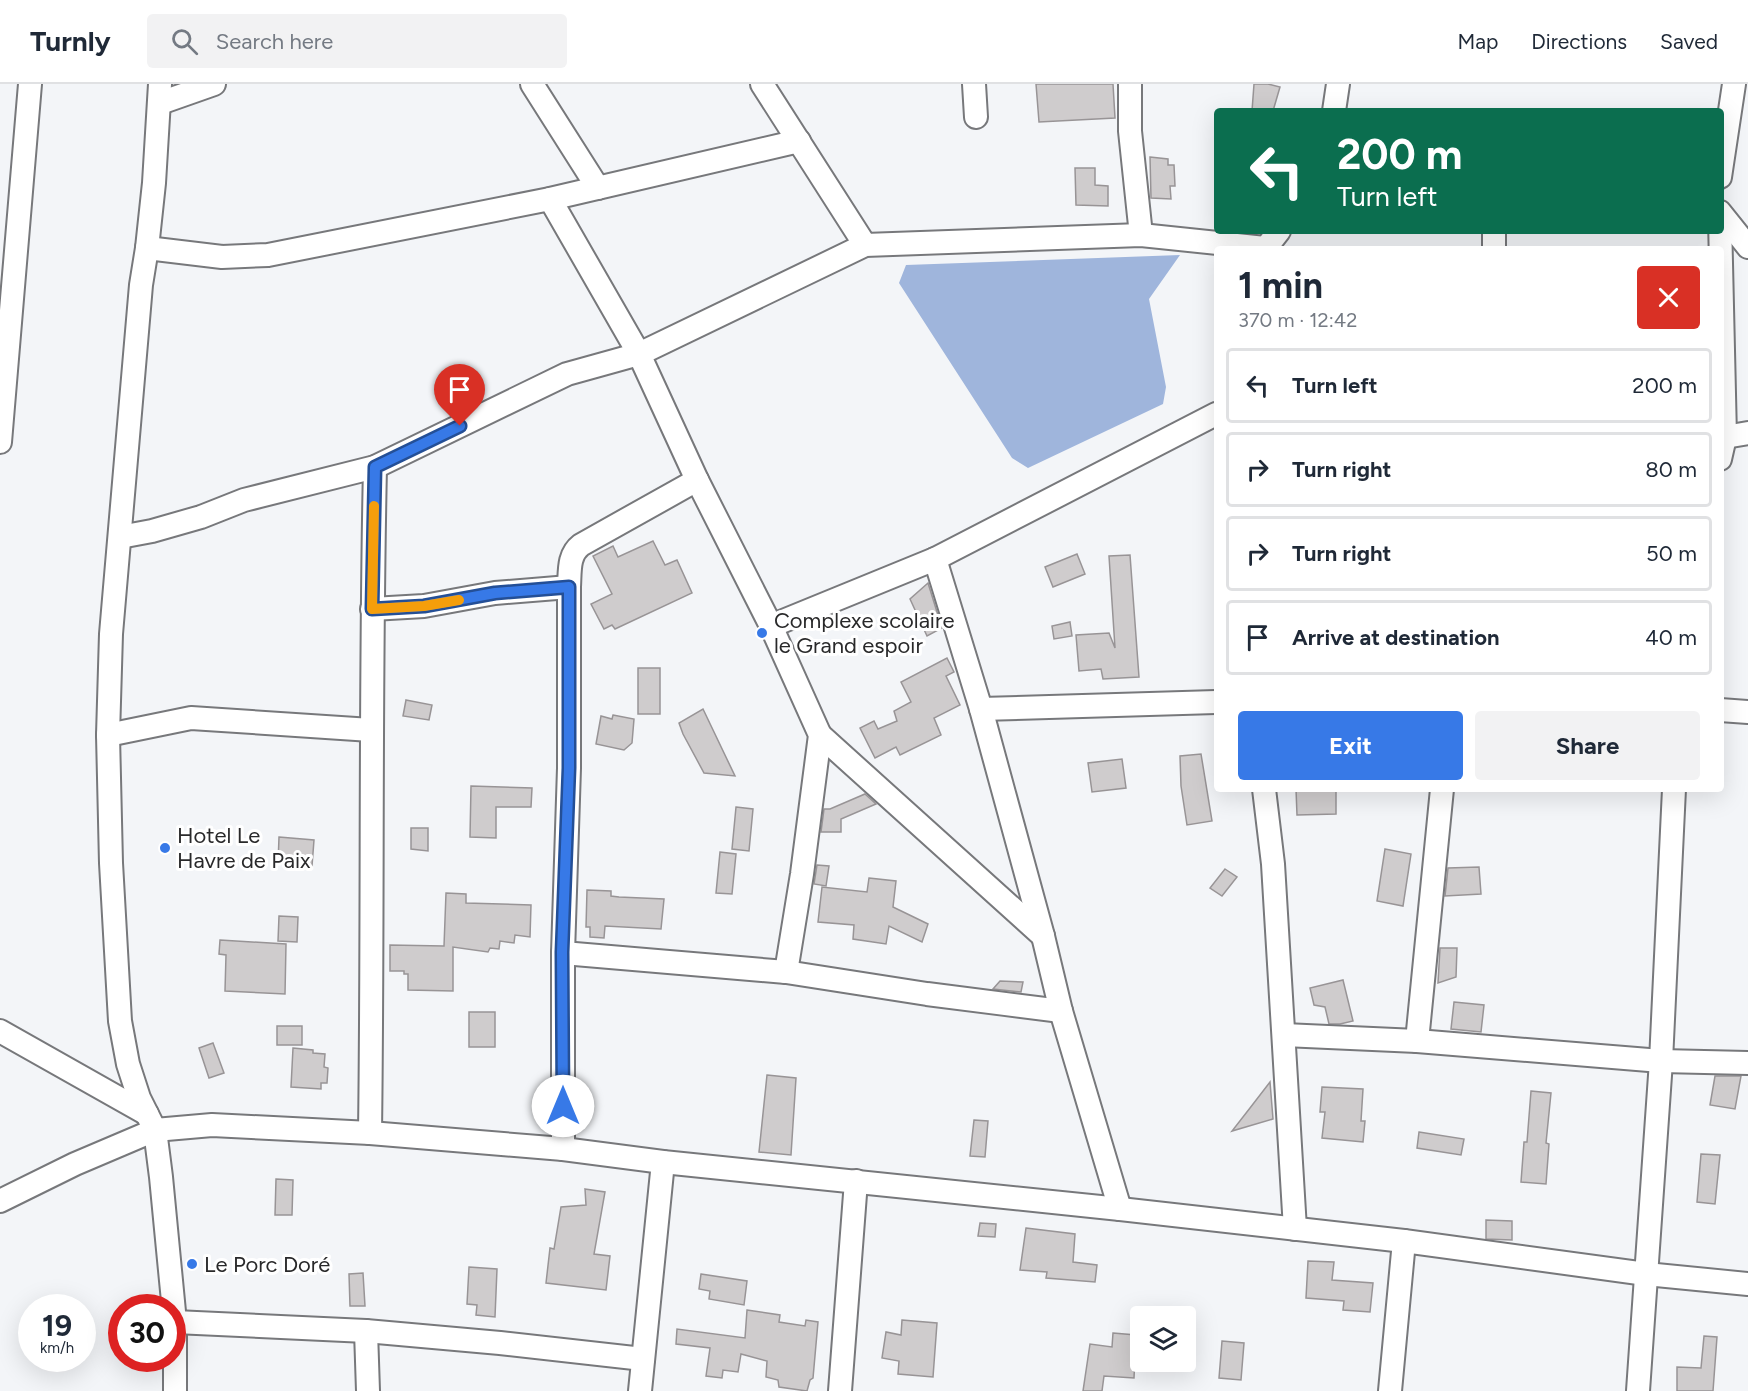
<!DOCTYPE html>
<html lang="en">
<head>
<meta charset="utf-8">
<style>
  body { margin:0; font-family:Figtree,sans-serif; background:#f2f2f3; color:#1f2937; height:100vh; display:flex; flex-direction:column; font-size:22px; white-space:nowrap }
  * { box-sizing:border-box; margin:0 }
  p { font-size:20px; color:#747a83 }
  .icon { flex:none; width:33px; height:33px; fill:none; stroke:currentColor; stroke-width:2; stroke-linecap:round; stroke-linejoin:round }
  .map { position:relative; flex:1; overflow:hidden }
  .panel { position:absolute; left:1214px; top:162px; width:510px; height:546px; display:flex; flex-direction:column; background:#fff; border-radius:6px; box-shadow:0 6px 24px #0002 }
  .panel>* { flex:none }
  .guide { position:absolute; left:1214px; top:24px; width:510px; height:126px; border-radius:6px; box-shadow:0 6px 24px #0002; background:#0b6e4f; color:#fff; overflow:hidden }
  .tools { position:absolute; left:1130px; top:1222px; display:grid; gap:12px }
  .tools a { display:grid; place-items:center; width:66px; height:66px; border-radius:6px; background:#fff; box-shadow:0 6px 24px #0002; font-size:30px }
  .speed { position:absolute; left:18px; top:1210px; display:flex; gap:12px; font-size:30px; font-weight:700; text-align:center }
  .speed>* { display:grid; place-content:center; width:78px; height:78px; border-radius:50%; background:#fff; box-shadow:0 6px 24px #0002; line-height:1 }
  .speed small { font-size:15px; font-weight:400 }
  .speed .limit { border:9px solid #d22; background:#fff; color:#111 }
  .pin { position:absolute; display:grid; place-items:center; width:51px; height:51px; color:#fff; margin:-62px -26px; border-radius:50% 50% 50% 0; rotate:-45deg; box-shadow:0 0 6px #0007 }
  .pin .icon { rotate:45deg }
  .me { position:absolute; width:66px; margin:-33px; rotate:0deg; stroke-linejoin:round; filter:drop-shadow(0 0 4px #0008) }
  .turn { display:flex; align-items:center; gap:21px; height:126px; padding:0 24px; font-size:27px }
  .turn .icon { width:78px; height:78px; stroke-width:2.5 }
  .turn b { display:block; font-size:42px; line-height:51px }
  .round { display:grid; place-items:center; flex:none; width:63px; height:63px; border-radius:6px; background:#f2f2f3 }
  .head { display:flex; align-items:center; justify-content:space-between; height:102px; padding:0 24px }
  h1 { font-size:36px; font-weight:700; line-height:45px }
  .primary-button { display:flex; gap:12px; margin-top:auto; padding:12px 24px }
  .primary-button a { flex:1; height:69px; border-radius:6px; background:#3779e7; color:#fff; font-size:24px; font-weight:700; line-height:69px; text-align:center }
  .primary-button a+a { background:#f2f2f3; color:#1f2937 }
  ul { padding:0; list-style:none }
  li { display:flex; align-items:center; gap:18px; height:75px; margin:0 12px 9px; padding:0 12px; border:3px solid #e0e1e3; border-radius:6px }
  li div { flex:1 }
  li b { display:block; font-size:22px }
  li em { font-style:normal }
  header { display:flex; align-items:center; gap:36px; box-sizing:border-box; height:84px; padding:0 30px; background:#fff; border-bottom:2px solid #e0e1e3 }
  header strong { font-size:28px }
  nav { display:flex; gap:33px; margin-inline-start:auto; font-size:21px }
  .search { width:420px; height:54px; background:#f2f2f3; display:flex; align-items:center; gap:15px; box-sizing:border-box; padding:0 21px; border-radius:6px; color:#747a83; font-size:22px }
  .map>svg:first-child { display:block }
  .water { fill:#9fb5dc }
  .building { fill:#cfcccd; stroke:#989496; stroke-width:1.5 }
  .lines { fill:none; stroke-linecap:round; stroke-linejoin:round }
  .minor-casing { stroke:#77787b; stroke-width:26 }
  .minor { stroke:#fff; stroke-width:22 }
  .route-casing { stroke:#244f96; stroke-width:15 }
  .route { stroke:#3779e7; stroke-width:10 }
  .slow { stroke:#f59e0b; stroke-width:10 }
  .poi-dot { fill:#3779e7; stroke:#fff; stroke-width:2 }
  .labels { text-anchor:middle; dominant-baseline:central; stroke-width:6; stroke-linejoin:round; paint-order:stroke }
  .poi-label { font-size:22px; fill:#29292a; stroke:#fff; text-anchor:start }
</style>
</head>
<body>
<header>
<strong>Turnly</strong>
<div class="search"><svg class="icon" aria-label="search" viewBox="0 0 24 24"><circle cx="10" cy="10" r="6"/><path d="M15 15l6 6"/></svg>Search here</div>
<nav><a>Map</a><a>Directions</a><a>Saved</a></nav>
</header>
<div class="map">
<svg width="1748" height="1307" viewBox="0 0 1748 1307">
  <rect width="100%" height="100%" fill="#f3f5f8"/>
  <path class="water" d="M1180,171L1149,215L1166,303L1163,320L1028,384L1012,374L899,199L906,181Z"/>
  <g class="building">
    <path d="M1036,0H1113L1115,34L1039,38Z"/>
    <path d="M1254,0H1268L1280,3L1273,27H1252Z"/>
    <path d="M1150,73L1168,75V81H1174L1175,102H1170L1171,115L1151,114Z"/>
    <path d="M1075,84H1095V101L1108,102V122L1076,121Z"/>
    <path d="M653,457L665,481L677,476L692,509L615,545L612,541L604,545L591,520L612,510L593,472L613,462L618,473Z"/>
    <path d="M1077,470L1085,490L1053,503L1045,483Z"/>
    <path d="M1130,471L1139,593L1103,595L1101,585L1079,587L1076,551L1109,549L1115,564L1109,472Z"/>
    <path d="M928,499L942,544L927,552L910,515Z"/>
    <path d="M1070,538L1072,552L1054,555L1052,542Z"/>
    <path d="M947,574L954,588L946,592L960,621L934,634L941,651L900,671L896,663L875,674L860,644L874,637L878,645L897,637L894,627L911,618L901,598Z"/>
    <rect x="638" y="584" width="22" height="46"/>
    <path d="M406,616L432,621L429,636L403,632Z"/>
    <path d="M703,625L735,692L704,689L683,650L679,639Z"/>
    <path d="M613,631L634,635L632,659L624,666L596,660L601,632L612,635Z"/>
    <path d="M1201,670L1212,737L1187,741L1181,702L1180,672Z"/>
    <path d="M1122,675L1126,704L1092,708L1088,679Z"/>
    <path d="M471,702L532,704L531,723H496V754L470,753Z"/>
    <path d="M1296,705H1336V730L1297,731Z"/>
    <path d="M865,710L876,720L841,735V748H821L824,725H830Z"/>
    <path d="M736,723L753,725L749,767L732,765Z"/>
    <path d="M411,744H428V767L411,765Z"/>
    <path d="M279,753L314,756L312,782L278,780Z"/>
    <path d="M1385,765L1411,770L1403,822L1377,817Z"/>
    <path d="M720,768L736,770L732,810L716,809Z"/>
    <path d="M817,781L829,782L826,802L814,800Z"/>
    <path d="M1479,783L1481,810L1445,812L1448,784Z"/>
    <path d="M1225,785L1237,793L1222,812L1210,804Z"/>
    <path d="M869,794L896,797L893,823L928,840L922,858L889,842L886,860L853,855L854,841L818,838L822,803L867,808Z"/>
    <path d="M587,806L611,807V812L619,813L664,815L661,845L605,842L604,854L590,853V843H586Z"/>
    <path d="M446,809L466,810V819L531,821L530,853L515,851L514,859L500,857L499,865L490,864L488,868L453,863V907L408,906V890H404V887H390V861L444,862Z"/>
    <path d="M279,832L298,833L297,858L278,857Z"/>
    <path d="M220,856L286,860L285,910L225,907L226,871L219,870Z"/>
    <path d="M1440,864H1457L1456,893L1438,899Z"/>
    <path d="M1343,896L1353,937L1340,940H1329L1325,923L1314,921L1310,904Z"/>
    <path d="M1000,897L1023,898L1021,908L993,905Z"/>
    <path d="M1454,918L1484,921L1481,948L1451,945Z"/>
    <rect x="469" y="928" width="26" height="35"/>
    <rect x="277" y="942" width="25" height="19"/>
    <path d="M213,959L224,989L209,994L199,964Z"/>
    <path d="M293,964L313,966V969L325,970L324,983L328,984L327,999H321V1005L291,1003Z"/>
    <path d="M767,991L796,994L791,1071L759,1068Z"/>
    <path d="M1715,992H1741L1735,1025L1710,1021Z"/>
    <path d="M1270,998L1273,1035L1232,1047L1250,1024Z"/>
    <path d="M1322,1003L1363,1005L1361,1037H1365L1363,1058L1322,1054L1325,1028H1320Z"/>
    <path d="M1531,1007L1551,1009L1546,1059L1549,1060L1546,1100L1521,1098L1524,1058H1527Z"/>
    <path d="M974,1036L988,1037L985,1073L970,1072Z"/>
    <path d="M1419,1048L1464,1055L1461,1071L1417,1064Z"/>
    <path d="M1701,1070L1720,1071L1715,1120L1697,1118Z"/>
    <path d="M276,1095L293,1096L292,1131H275Z"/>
    <path d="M585,1105L605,1108L594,1170L610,1172L606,1206L546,1199L550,1164L554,1165L561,1123L586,1121Z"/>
    <path d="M1486,1136L1512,1137V1156L1486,1155Z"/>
    <path d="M980,1139L996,1140L995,1153L978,1152Z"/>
    <path d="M1026,1144L1075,1150L1073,1178L1097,1181L1095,1198L1046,1194L1047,1188L1020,1186Z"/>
    <path d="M1308,1177L1334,1178L1332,1196L1373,1199L1370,1228L1343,1226L1344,1217L1306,1214Z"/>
    <path d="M469,1183L497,1185L495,1233L476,1231L477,1221L467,1220Z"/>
    <path d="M363,1189L365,1222H350L349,1190Z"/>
    <path d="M701,1190L747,1197L744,1221L709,1215L710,1207L699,1205Z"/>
    <path d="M747,1226L780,1231L779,1238L805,1242L806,1236L818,1238L813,1294L810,1296L807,1307L779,1303L778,1296L766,1293L767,1277L741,1270L738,1288L723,1286L722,1294L706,1292L710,1264L676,1260L677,1245L745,1254Z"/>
    <path d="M902,1236L937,1239L933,1293L898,1290L899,1277L882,1274L886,1248L901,1251Z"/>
    <path d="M1113,1249L1136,1251L1134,1294L1104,1292L1102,1307H1083L1090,1260L1112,1263Z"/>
    <path d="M1704,1252L1717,1253L1713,1307H1677V1283L1701,1284Z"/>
    <path d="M1222,1257L1244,1259L1241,1296L1219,1294Z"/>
  </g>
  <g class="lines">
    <g class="minor-casing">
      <g id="minor">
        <path d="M160,0L154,99L147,164L141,201L111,550L108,651L111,779L120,937L128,980L139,1014L155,1046L161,1093L175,1238V1307"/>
        <path d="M532,0L598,104"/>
        <path d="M762,0L865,161"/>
        <path d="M974,0L976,33"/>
        <path d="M1130,0V47L1141,151"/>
        <path d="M160,19L214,0"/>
        <path d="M1334,27L1338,0"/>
        <path d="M1720,93L1734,0"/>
        <path d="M550,115L639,270L697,396L771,542L820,651L802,790L786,888"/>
        <path d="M1720,128L1748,163"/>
        <path d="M1720,136L1725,353L1720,375"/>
        <path d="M147,164L222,173L268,171L550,115L799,57"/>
        <path d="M1265,165L1279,147"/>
        <path d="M1494,165V147"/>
        <path d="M1725,353L1748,349"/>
        <path d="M0,358L30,0"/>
        <path d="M120,453L152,447L201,433L244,416L375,383L567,290L639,270L865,161L1141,151L1265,164"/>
        <path d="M935,475L981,625L1043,852L1061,927L1120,1125"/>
        <path d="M372,525L424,522L495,509L569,503"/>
        <path d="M771,542L935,475L1216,330"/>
        <path d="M981,625L1216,618"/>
        <path d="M1720,626L1748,628"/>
        <path d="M108,651L191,634L371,646"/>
        <path d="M820,651L1043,852"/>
        <path d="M1264,705L1273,780L1295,1145"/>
        <path d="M563,869L786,888L927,910L1061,927"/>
        <path d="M0,947L147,1030"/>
        <path d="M1284,951L1417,957L1661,977L1748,979"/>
        <path d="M1417,957L1442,705"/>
        <path d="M370,1049C373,827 370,605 375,383"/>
        <path d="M563,1065V869L569,684V503C570,487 568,471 581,461L697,396"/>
        <path d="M0,1117L75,1080L155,1046L212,1041L370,1049L563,1065L663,1078L1120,1125L1404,1157L1646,1190L1748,1200"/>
        <path d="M175,1238L366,1247L500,1259L643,1275"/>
        <path d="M366,1247L368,1307"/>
        <path d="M640,1307L663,1078"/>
        <path d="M840,1307L856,1097"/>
        <path d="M1390,1307L1404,1157"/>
        <path d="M1638,1307L1661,977L1674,705"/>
      </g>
    </g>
    <use href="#minor" class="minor"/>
  </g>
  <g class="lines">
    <g class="route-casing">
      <path id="route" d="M460,342L375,383L372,525L424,522L495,509L569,503V684L562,868L563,1022"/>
    </g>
    <use href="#route" class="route"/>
    <path class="slow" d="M374,422L372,525L424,522L459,516"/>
  </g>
  <g class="poi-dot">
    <circle cx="762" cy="549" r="6"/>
    <circle cx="165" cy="764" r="6"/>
    <circle cx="192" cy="1180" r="6"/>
  </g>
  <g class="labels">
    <g class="poi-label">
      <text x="774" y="536">Complexe scolaire<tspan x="774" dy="25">le Grand espoir</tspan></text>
      <text x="177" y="751">Hotel Le<tspan x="177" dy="25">Havre de Paix</tspan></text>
      <text x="204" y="1180">Le Porc Doré</text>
    </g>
  </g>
</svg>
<div class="tools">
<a><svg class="icon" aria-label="layers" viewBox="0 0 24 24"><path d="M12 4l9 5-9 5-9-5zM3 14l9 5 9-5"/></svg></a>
</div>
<div class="speed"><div>19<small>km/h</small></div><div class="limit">30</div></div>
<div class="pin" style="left:460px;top:342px;background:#d93025"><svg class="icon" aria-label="arrive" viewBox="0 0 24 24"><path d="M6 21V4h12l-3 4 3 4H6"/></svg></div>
<svg class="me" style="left:563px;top:1022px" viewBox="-20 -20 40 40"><circle r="19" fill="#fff"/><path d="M0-13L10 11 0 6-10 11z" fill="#3779e7"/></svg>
<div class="guide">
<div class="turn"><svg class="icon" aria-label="left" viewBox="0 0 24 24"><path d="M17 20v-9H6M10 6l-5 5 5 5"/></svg><div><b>200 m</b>Turn left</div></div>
</div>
<section class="panel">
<div class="head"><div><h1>1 min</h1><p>370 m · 12:42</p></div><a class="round" style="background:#d93025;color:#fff"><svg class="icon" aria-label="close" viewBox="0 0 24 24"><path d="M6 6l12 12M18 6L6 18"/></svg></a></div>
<ul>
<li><svg class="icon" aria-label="left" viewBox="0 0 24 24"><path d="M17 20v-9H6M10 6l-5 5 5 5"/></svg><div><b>Turn left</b></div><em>200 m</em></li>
<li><svg class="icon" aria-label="right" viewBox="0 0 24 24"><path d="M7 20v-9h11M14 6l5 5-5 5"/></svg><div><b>Turn right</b></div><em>80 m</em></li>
<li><svg class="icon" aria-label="right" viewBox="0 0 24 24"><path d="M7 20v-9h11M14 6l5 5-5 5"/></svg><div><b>Turn right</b></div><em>50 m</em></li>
<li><svg class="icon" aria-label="arrive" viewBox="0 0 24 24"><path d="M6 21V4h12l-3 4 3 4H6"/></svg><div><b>Arrive at destination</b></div><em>40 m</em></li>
</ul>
<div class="primary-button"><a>Exit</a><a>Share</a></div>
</section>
</div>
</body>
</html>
